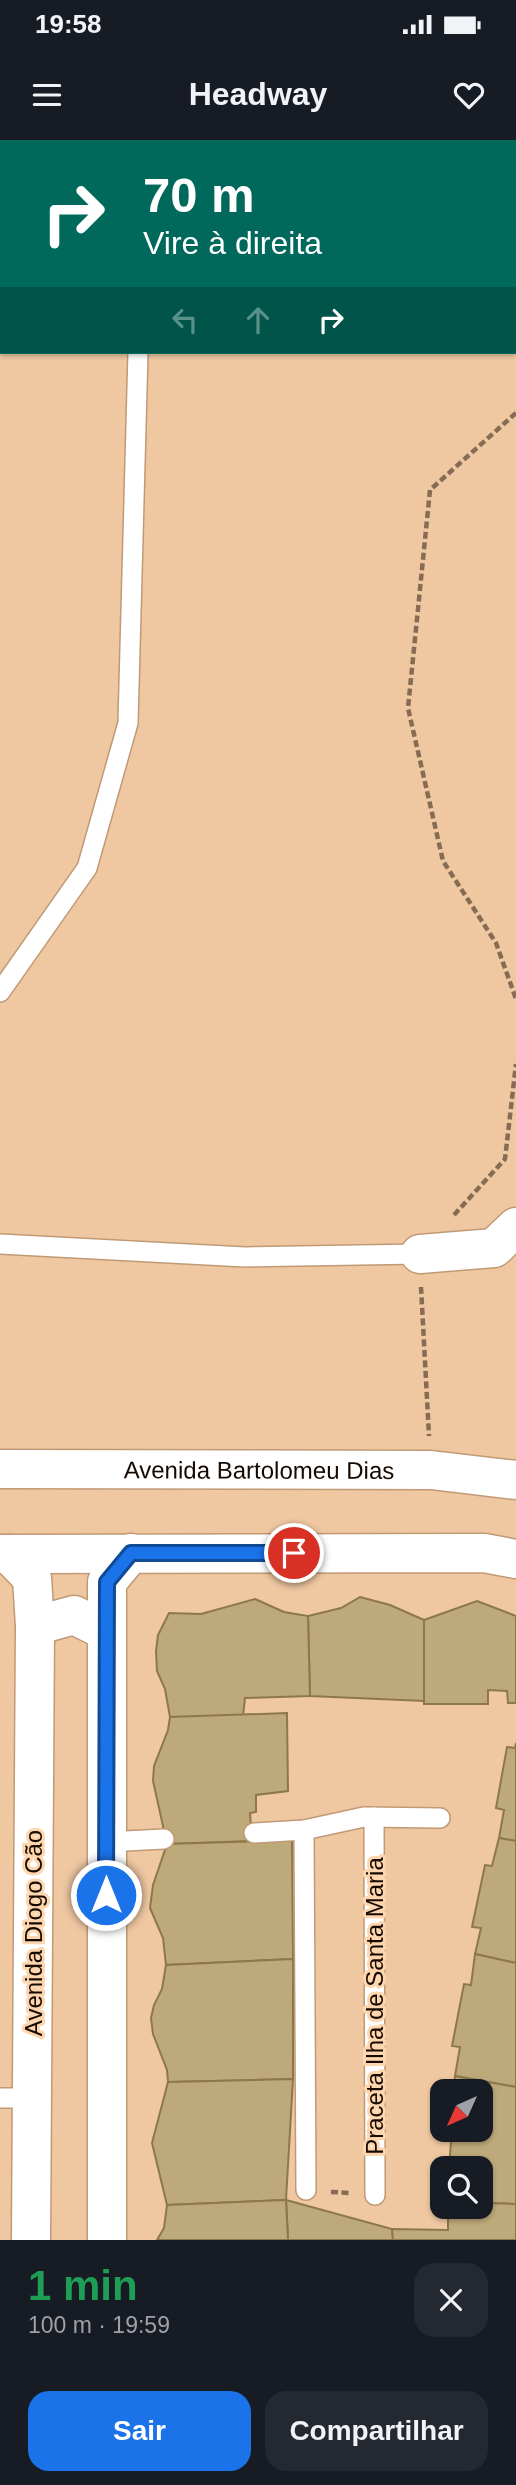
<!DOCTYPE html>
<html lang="pt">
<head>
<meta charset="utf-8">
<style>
  body { margin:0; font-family:Helvetica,sans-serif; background:#242831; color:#f1f3f6; height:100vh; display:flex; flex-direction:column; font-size:26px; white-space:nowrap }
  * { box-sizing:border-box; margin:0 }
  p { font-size:23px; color:#9ea1a6 }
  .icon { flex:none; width:38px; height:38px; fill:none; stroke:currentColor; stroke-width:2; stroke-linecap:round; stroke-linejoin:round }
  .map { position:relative; height:2100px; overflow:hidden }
  .side { display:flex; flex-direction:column; background:#171b24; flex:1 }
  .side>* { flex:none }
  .top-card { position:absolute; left:0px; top:0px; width:516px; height:214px; box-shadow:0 2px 5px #0004; background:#00695c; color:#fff; overflow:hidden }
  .needle { width:46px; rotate:225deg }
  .controls { position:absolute; left:430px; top:1939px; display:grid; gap:14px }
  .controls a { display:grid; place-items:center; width:63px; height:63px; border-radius:14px; background:#171b24; box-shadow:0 2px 5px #0004; font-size:35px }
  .pin { position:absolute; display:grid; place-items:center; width:60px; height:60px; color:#fff; margin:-30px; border:4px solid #fff; border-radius:50%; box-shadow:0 2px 7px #0007 }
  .me { position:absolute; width:77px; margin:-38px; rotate:0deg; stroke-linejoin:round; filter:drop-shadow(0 0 5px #0008) }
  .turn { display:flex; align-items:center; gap:24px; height:147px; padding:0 28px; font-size:32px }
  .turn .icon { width:91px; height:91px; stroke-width:2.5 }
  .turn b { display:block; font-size:49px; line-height:60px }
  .lanes { display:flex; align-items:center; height:66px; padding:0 28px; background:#0003; justify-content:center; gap:35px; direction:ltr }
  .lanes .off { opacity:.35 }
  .round { display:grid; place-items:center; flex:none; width:74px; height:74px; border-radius:21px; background:#242831 }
  .headline { display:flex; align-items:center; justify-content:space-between; height:119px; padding:0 28px }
  h1 { font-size:42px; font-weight:800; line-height:52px; color:#1e9e55 }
  .button { display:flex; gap:14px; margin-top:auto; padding:14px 28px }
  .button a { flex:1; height:80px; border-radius:21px; background:#1a73e8; color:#fff; font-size:28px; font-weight:800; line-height:80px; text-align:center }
  .button a+a { background:#242831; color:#f1f3f6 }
  .status { display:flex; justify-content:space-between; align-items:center; height:49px; padding:0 35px; background:#171b24; direction:ltr }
  .status svg { height:19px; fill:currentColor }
  header { display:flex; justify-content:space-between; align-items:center; height:91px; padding:0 28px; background:#171b24; font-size:32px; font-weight:800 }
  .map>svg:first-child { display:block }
  .building { fill:#bea97a; stroke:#8d784b; stroke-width:2 }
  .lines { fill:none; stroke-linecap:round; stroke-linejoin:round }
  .lane-casing { stroke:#c09a75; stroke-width:22 }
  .street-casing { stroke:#c09a75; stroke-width:41 }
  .path { stroke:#866c54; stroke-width:4.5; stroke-dasharray:7 3.5; stroke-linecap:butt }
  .lane { stroke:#fff; stroke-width:19 }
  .street { stroke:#fff; stroke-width:38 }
  .route-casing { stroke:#114b97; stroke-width:18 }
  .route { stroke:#1a73e8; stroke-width:12 }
  .labels { text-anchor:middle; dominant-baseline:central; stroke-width:6; stroke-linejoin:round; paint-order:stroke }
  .street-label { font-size:24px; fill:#160900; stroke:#fdd5ae }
</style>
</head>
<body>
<div class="status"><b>19:58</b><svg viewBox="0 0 49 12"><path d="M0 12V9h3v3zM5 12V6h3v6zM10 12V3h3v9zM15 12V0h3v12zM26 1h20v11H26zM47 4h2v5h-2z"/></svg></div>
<header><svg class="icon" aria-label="menu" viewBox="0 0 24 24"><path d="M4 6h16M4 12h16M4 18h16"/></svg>Headway<svg class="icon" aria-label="heart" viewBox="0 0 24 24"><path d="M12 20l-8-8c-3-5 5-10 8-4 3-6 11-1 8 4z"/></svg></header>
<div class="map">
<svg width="516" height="2100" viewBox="0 0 516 2100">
  <rect width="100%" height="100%" fill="#efc8a2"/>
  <g class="building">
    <path d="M360,1457L390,1465L424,1480V1561L310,1556L308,1476L341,1468Z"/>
    <path d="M255,1459L284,1472L308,1476L310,1556L245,1558L243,1576L170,1577L165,1549L157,1531L156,1511L158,1495L169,1473L201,1474Z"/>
    <path d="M477,1461L516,1476V1563H508L507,1551L488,1550V1564H424V1480Z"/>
    <path d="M287,1573L288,1651L256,1655V1672L250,1673L252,1701L167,1704L153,1641L154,1626L168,1590L170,1577Z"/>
    <path d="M516,1603V1701L499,1698L504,1670L496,1668L507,1607L515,1608Z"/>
    <path d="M499,1698L516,1701V1823L475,1814L481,1788L472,1787L485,1725L492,1726Z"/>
    <path d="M292,1700L293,1819L166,1825L163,1798L150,1768L153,1745L167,1704Z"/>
    <path d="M475,1814L516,1823V1947L455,1936L460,1907L452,1906L464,1844L471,1845Z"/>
    <path d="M293,1819V1939L168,1942L167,1930L153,1894L151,1878L154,1865L162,1849L166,1825Z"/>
    <path d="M455,1936L516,1947V2064L481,2063V2028H449L452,1990H481V1951H454Z"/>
    <path d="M293,1939L286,2060L167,2065L152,2003L168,1942Z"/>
    <path d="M286,2060L392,2089L393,2100H288Z"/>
    <path d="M286,2060L288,2100H157L164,2088L167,2065Z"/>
    <path d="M481,2063L516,2064V2100H393L392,2089L448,2090V2067H481Z"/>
  </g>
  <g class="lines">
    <g class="lane-casing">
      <g id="lane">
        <path d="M150,2L151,0"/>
        <path d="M0,852L87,728L128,583L138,212"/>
        <path d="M0,1104L245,1117L420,1114"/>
        <path d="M374,1677L375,2055"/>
        <path d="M304,1690L306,2050"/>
        <path d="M254,1693L304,1690L364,1677L440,1678"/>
        <path d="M106,1702L164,1699"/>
        <path d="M0,1958H32"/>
      </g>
    </g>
    <g class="street-casing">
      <g id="street">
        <path d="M420,1114L494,1108L516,1087"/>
        <path id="s1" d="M0,1329L431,1330L516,1340"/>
        <path d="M0,1414L484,1413L516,1419"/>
        <path d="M9,1414L32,1438L35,1486L31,2100"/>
        <path d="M35,1486L74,1475L106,1491"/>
        <path d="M107,2100V1442L131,1413"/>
      </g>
    </g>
    <g class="path">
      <path d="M516,273L430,350L408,568L443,721L496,803L516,859"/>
      <path d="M454,1075L505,1019L516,924"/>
      <path d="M421,1147L429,1296"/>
      <path d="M331,2052L350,2053"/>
    </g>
    <use href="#lane" class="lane"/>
    <use href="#street" class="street"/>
  </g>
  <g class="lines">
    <g class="route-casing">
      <path id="route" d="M106,1755L107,1442L131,1413H294"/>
    </g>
    <use href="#route" class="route"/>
  </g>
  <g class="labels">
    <g class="street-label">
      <text stroke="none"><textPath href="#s1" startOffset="259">Avenida Bartolomeu Dias</textPath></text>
      <text transform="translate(33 1793) rotate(-90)">Avenida Diogo Cão</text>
      <text transform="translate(374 1866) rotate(-90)">Praceta Ilha de Santa Maria</text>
    </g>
  </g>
</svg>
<div class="controls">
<a><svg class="needle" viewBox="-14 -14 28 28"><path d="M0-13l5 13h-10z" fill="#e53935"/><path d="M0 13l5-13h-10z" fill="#9ea1a6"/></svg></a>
<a><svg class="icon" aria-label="search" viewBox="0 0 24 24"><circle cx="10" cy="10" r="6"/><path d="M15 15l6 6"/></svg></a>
</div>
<div class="pin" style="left:294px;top:1413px;background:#d93025"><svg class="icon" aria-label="arrive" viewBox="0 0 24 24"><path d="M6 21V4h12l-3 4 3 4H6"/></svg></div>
<svg class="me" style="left:106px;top:1755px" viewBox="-20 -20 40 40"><circle r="17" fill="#1a73e8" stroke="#fff" stroke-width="3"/><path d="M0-11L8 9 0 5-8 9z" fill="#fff"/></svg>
<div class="top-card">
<div class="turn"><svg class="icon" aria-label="right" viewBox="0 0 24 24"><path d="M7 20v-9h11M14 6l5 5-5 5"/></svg><div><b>70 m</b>Vire à direita</div></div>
<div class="lanes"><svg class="icon off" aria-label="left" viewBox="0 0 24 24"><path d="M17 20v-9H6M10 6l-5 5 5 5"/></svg><svg class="icon off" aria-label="ahead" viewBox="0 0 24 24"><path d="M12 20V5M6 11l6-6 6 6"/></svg><svg class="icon" aria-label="right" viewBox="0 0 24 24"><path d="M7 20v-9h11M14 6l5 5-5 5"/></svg></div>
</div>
</div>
<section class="side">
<div class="headline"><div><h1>1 min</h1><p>100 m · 19:59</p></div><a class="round"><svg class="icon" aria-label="close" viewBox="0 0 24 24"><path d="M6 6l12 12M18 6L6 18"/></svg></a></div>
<div class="button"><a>Sair</a><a>Compartilhar</a></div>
</section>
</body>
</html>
